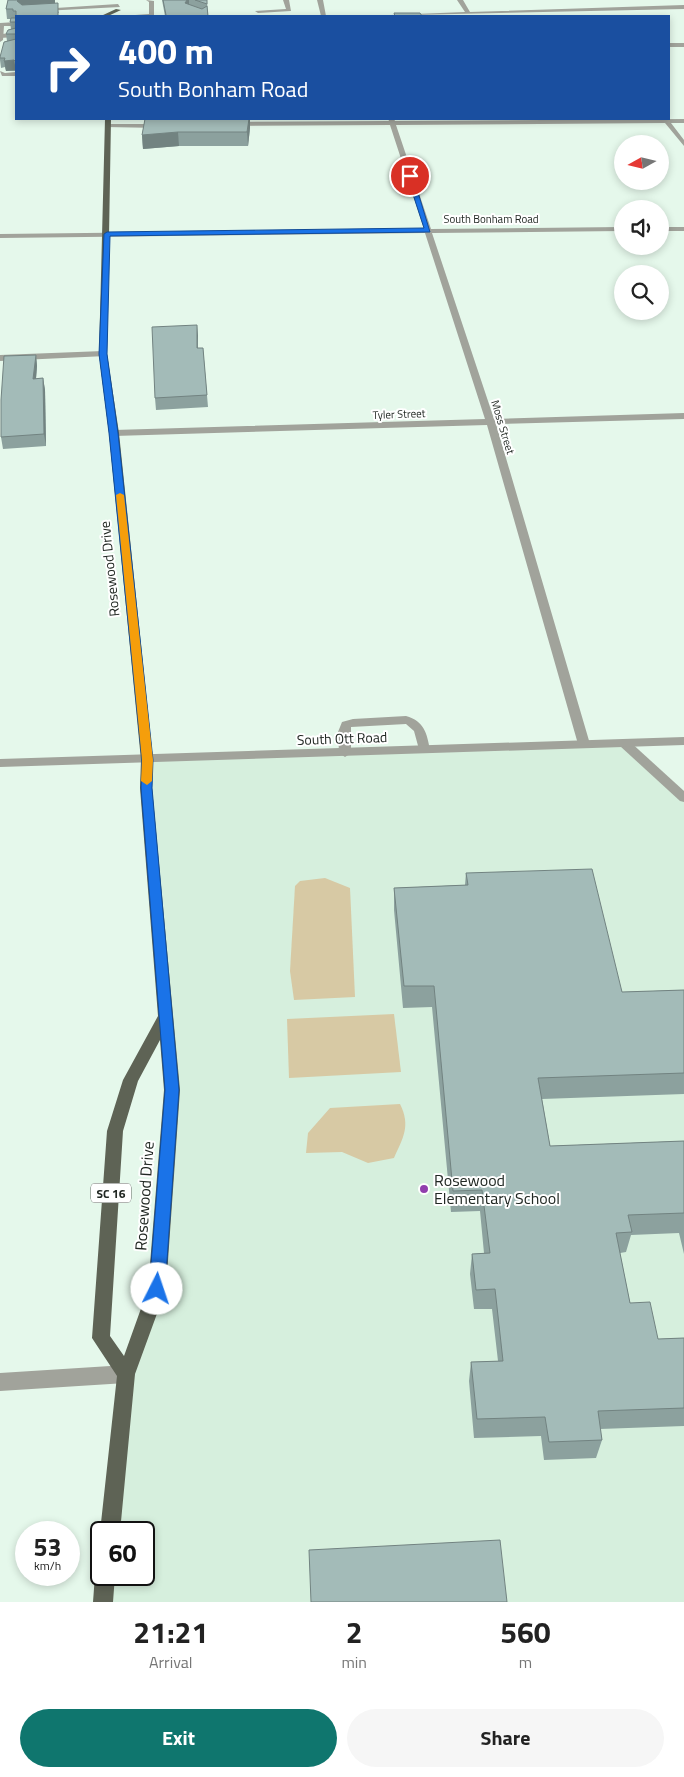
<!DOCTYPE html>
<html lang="en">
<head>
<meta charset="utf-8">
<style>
  body { margin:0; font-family:"Titillium Web",sans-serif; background:#f6f6f6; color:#222; height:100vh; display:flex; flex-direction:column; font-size:19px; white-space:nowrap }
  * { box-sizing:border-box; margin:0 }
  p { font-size:16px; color:#767676 }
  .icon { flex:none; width:28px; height:28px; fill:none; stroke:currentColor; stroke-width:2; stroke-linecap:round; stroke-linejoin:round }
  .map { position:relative; height:1602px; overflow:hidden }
  .panel { display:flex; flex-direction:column; background:#fff; flex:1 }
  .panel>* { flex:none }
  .hud { position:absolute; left:15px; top:15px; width:655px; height:105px; border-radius:0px; box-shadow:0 2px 8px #0003; background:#1a4fa0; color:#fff; overflow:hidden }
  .needle { width:32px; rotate:262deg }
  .buttons { position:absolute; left:614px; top:135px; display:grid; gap:10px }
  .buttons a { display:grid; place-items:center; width:55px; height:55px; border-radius:50%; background:#fff; box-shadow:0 2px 8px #0003; font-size:25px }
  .speed { position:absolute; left:15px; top:1521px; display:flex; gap:10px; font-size:25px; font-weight:700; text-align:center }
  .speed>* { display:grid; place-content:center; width:65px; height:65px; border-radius:50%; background:#fff; box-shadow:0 2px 8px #0003; line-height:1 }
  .speed small { font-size:12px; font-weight:400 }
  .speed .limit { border:2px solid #111; border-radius:8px; background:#fff; color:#111 }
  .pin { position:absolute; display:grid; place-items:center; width:42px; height:42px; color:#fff; margin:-21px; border:2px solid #fff; border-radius:50%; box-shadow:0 1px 5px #0007 }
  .me { position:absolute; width:55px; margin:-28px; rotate:4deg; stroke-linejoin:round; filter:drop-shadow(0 0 4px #0008) }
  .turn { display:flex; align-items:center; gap:18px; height:105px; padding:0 20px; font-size:22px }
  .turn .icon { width:65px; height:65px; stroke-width:2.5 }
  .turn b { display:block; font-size:35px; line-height:42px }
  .eta { display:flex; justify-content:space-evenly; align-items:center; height:85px; text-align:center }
  .eta b { font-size:30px; font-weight:700; line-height:35px }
  .action { display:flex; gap:10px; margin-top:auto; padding:10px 20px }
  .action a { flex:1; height:58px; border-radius:30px; background:#0f766e; color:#fff; font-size:20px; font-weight:700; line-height:58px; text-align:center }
  .action a+a { background:#f6f6f6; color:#222 }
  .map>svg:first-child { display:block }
  .built { fill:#d6efdd }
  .green { fill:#d7c9a4 }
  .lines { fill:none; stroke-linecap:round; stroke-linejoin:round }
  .service { fill:#a1a39b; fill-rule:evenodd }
  .minor { fill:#a1a39b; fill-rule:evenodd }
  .tertiary { fill:#a1a39b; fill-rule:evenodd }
  .primary { fill:#5e6355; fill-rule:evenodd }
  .wall { fill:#8ca19e }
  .shaded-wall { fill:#728381 }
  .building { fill:#a3bbb8; stroke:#728381 }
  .route { fill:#1a73e8; stroke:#114b97 }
  .slow { fill:#f59e0b }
  .poi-dot { fill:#913ead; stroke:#fff; stroke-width:2 }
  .labels { text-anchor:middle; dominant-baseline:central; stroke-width:4; stroke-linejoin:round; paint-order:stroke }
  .far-street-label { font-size:11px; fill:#212823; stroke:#fff }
  .shield { fill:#fff; stroke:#646865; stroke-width:1 }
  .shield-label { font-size:12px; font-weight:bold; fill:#212823 }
  .street-label { font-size:14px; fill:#212823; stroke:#fff }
  .near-poi-label { font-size:16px; fill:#212823; stroke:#fff; text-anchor:start }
  .near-street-label { font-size:16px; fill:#212823; stroke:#fff }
</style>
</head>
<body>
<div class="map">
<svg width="684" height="1602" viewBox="0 0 684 1602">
  <rect width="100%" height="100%" fill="#e5f8eb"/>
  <path class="built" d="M624,743L684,798V1602H103L105,1575H144V1532H110L126,1374L157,1289L172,1090L147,760Z"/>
  <g class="green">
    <path d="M325,878L350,888L355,997L294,1000L290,971L295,886L300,881Z"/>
    <path d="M394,1014L401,1072L289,1078L287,1019Z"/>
    <path d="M400,1104C411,1126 403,1138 394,1158L368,1163L342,1152L306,1153L308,1133L330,1108Z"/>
  </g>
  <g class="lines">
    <g class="service">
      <path d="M146,0L154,1V16H122L149,14V2Z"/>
      <path d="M283,0H289L291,11L258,13L255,11L286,9Z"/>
      <path d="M317,0H323L326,16H321Z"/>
      <path d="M118,4L120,7L43,11L40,9Z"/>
      <path d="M16,22V26H4L3,40L0,42V23Z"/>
      <path d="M0,71L5,73L16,72V76H2Z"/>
      <path d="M406,716C424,721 427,733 430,750L428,753H420L414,731L406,724L351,727V753L345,757L339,753L338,732L342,722L353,719Z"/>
      <path d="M624,739L628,740L684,791V802L680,801L620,746L618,743Z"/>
    </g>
    <g class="minor">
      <path d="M457,0H463L470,12L684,5V9L366,16L465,12Z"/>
      <rect x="669" y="43" width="15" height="4"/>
      <path d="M388,119H394L395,121L684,119V123H671L684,140V146L665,123L396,125L431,229L622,227V231L432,233L494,419L684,413V419L496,424L590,744L588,747H580L578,744L487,425L114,436L109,433L114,430L485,419L425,233L0,238V234L424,229L390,125L233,126L230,124L233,122L389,121Z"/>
      <path d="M108,124H160L163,126L160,128L106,127Z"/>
      <rect x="660" y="227" width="24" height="4"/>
      <path d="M103,351L106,352V356L0,361V355Z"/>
      <path d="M126,1365L132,1368L135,1374L132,1380L126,1383L0,1391V1373Z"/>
    </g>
    <g class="tertiary">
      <path d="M16,33V37L0,38V34Z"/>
      <path d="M684,737V745L0,767V759Z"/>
    </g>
    <g class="primary">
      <path d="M116,9L121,10L108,16H101Z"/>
      <path d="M105,119H111L107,354L119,433L153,760L152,788L180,1090L166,1289L135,1374L120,1532H101V1534L100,1532L117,1376L92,1338L107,1131L123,1080L158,1016L140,788L141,760L109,433L99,354ZM160,1040L164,1090L148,1289L124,1356L110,1336L123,1131L138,1081Z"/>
      <path d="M101,1567V1575H115L113,1602H93L95,1575L98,1568Z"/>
    </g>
  </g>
  <g class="wall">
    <path d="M8,0H55V3L59,13L16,16V71H6L5,67L1,68L0,60V57L7,41L6,34L11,29L10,22L11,19H7L6,9Z"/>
    <path d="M162,0H207L208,16H165Z"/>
    <path d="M145,119H251V120H250V128L248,146H179L143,149L142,135Z"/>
    <path d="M197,325L198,348H203L208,407L156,410L155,398Z"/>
    <path d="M36,355L37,366L36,379L43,378L45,390L46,446L3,449L1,437Z"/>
    <path d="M466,873L622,992L684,990V1094L542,1099L550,1146L684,1141V1254L679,1233L631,1235L626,1252L620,1253L630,1303L658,1339L684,1338V1426L600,1429L602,1440L596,1458L544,1460L541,1436L474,1438L469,1381L471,1362L498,1361L492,1309H474L470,1274L472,1254L484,1253L480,1211L451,1212L432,1007L403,1008L394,910V888L465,885Z"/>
  </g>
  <g class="shaded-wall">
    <path d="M18,0H55V6L20,8L17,1Z"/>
    <path d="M187,0H189V6L185,3Z"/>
    <path d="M14,60L16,70L6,71L4,61Z"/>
    <path d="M249,119H250V128L248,146L247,132Z"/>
    <path d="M178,132L179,146L143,149L142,135Z"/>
    <path d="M197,325L198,336L197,360Z"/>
    <path d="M36,355L37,366L35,390L33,379Z"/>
    <path d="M43,378L45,390L46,446L44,434Z"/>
  </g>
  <g class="building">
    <path d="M8,0H18L17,1L22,5L58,3V16H16V25V22H10L11,18H16V11H13V9H6Z"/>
    <path d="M163,0H187L185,3L202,9L207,6L208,16H164L166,15Z"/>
    <path d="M195,0H207V4Z"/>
    <path d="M394,13H420L422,16H395Z"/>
    <path d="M16,28V38V34H6L8,30Z"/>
    <path d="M16,39V62L14,60L4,61L5,58H0V57L4,42Z"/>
    <path d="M145,119H249L247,132H178L142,135Z"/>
    <path d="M197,325V348H203L207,395L155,398L152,327Z"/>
    <path d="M36,355L33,379L43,378L44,434L1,437V400L4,356Z"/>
    <path d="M592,869L622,992L684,990V1073L538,1078L550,1146L684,1141V1213L628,1215L632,1232L616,1233L630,1303L650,1302L658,1339L684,1338V1408L598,1411L602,1440L549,1442L545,1417L477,1419L471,1362L503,1361L495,1289L476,1290L472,1254L490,1253L482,1190L453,1191L434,986H404L394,888L468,885L466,873Z"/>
    <path d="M500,1540L507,1602H311L309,1550Z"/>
  </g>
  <path class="route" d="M410,174L413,176L430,232L110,236L107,354L118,433L153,760L152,788L179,1090L165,1289L162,1294L157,1296L152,1294L149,1289L165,1090L141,788L142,760L109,433L99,354L104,234L107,232L424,228L407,176Z"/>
  <path class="slow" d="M120,493L124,495L153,760L152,781L147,785L141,781L142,760L116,495Z"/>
  <circle class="poi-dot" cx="424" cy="1189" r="5"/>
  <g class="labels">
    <g class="far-street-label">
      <text x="491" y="219">South Bonham Road</text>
      <text transform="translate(399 414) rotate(-2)">Tyler Street</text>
      <text transform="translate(503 427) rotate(73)">Moss Street</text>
    </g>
    <rect class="shield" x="91" y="1183.5" width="40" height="19" rx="4"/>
    <g class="shield-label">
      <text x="111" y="1193">SC 16</text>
    </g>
    <g class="street-label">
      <text transform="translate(109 569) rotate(-96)">Rosewood Drive</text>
      <text transform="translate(342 738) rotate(-2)">South Ott Road</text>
    </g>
    <g class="near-poi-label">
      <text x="434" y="1180">Rosewood<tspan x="434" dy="18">Elementary School</tspan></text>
    </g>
    <g class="near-street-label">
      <text transform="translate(144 1196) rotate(-86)">Rosewood Drive</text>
    </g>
  </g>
</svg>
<div class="buttons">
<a><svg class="needle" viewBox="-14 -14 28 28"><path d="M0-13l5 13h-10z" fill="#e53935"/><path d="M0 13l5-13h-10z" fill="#767676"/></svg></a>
<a><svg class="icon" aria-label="sound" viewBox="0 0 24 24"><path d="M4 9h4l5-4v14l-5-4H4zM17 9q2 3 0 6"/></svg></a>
<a><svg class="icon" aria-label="search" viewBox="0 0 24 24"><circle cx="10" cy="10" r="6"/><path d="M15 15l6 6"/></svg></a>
</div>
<div class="speed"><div>53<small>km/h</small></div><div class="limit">60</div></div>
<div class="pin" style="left:410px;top:176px;background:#d93025"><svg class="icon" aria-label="arrive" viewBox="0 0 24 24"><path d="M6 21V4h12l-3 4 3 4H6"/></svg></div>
<svg class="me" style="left:157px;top:1289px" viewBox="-20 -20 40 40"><circle r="19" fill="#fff"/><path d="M0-13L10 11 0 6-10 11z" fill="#1a73e8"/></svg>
<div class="hud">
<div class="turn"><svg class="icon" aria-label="right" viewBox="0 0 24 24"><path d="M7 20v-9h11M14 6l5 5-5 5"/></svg><div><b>400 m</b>South Bonham Road</div></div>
</div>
</div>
<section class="panel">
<div class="eta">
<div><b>21:21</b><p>Arrival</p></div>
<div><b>2</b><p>min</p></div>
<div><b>560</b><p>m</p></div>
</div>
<div class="action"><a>Exit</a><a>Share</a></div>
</section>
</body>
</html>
